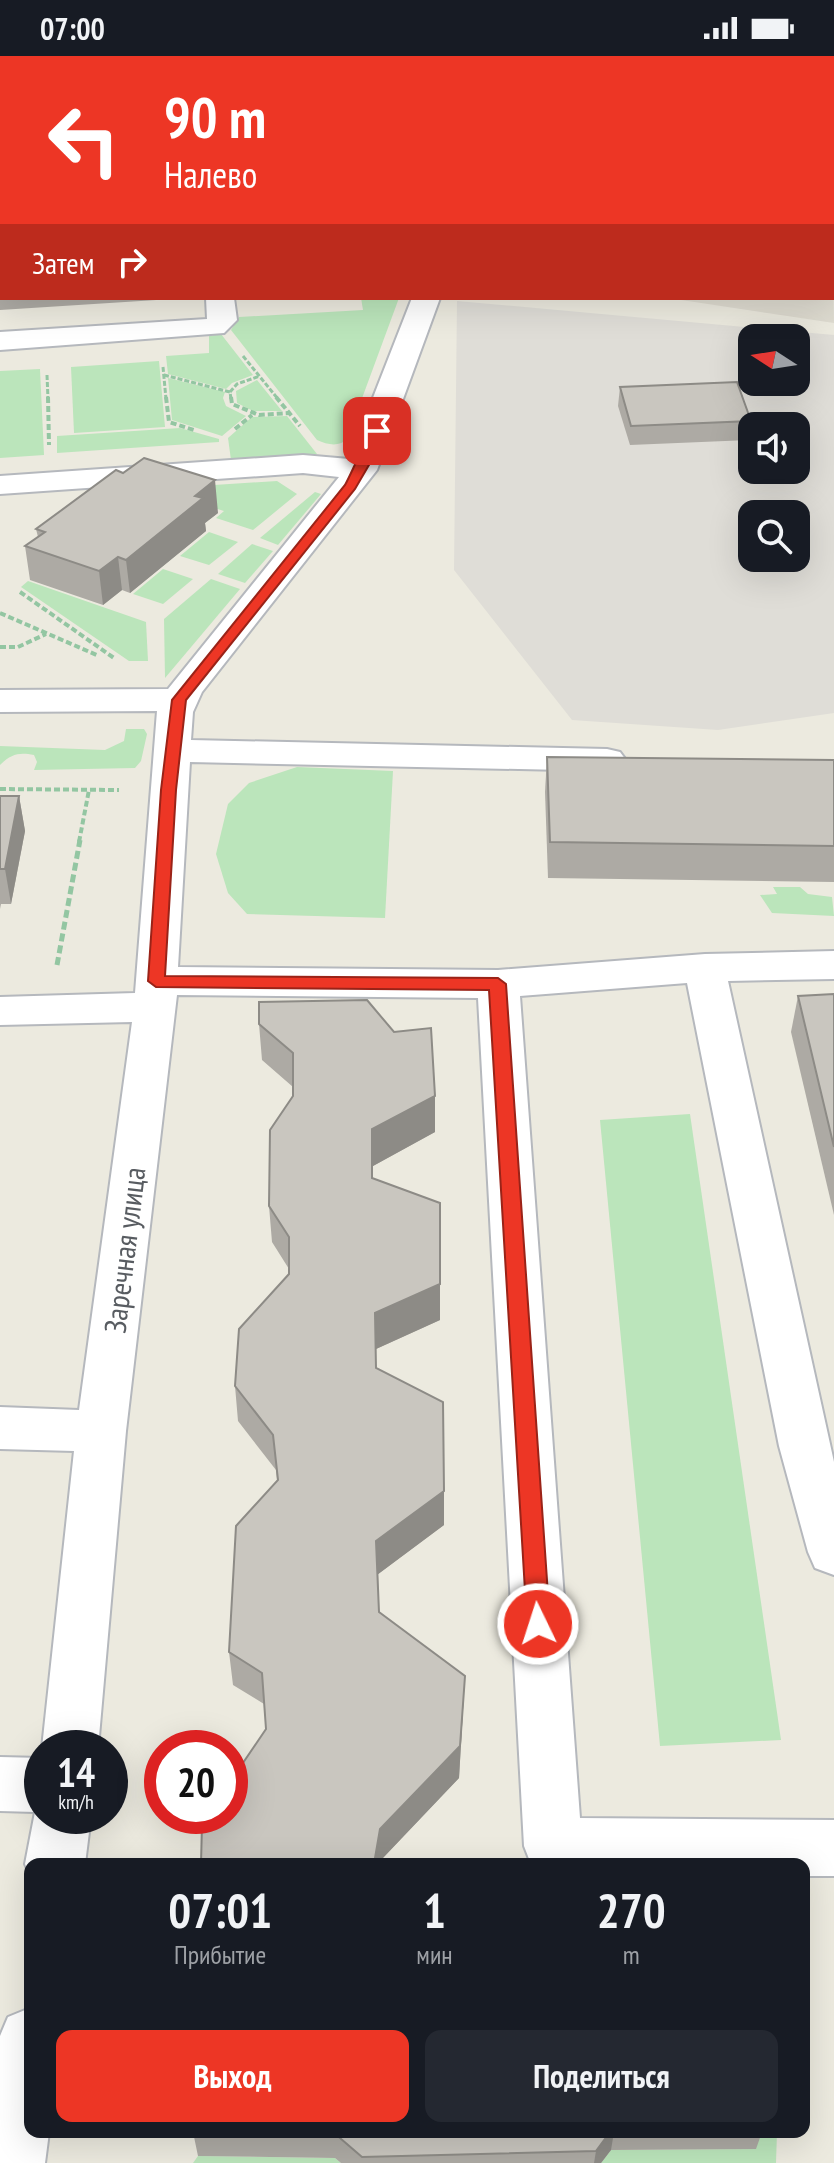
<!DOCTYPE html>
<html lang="ru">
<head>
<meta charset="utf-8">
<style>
  body { margin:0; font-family:"PT Sans Narrow",sans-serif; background:#242831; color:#f1f3f6; height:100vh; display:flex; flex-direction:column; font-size:30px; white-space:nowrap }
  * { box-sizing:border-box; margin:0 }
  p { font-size:26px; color:#9ea1a6 }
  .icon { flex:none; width:44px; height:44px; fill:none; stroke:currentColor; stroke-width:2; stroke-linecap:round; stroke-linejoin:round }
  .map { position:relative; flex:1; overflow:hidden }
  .details { position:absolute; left:24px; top:1802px; width:786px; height:280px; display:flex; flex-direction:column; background:#171b24; border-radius:16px; box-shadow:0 8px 32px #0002 }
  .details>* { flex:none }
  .banner { position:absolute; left:0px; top:0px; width:834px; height:244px; box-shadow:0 8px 32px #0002; background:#ed3625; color:#fff; overflow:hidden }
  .needle { width:52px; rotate:282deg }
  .buttons { position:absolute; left:738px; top:268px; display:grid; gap:16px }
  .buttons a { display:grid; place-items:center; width:72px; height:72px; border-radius:16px; background:#171b24; box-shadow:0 8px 32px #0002; font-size:40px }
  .speed { position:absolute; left:24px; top:1674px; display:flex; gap:16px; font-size:40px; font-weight:700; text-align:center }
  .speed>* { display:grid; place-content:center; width:104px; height:104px; border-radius:50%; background:#171b24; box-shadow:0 8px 32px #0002; line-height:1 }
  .speed small { font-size:20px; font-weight:400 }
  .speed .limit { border:12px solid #d22; background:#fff; color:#111 }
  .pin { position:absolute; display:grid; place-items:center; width:68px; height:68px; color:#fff; margin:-34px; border-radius:16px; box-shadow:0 4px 12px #0006 }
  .me { position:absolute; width:88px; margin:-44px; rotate:356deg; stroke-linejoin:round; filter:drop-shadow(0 0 6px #0008) }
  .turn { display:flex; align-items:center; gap:28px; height:168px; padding:0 32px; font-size:36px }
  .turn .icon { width:104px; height:104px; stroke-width:2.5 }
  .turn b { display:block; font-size:56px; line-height:68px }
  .then { display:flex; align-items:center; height:76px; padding:0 32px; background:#0003; gap:16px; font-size:30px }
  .eta { display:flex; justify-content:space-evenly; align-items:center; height:136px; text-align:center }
  .eta b { font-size:48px; font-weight:600; line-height:56px }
  .action { display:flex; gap:16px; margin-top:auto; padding:16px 32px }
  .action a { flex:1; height:92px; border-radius:16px; background:#ed3625; color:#fff; font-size:32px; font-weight:600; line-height:92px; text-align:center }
  .action a+a { background:#242831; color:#f1f3f6 }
  .status { display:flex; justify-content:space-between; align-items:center; height:56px; padding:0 40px; background:#171b24; direction:ltr }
  .status svg { height:22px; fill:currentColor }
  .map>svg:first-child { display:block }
  .industrial { fill:#dfddd7; fill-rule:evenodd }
  .education { fill:#dedbd0 }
  .green { fill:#bbe5bb }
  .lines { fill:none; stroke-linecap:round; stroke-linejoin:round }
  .minor-casing { stroke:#b5b8bd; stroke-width:4 }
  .path-far2 { stroke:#93c6a2; stroke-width:3; stroke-dasharray:5 2; stroke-linecap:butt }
  .path-far1 { stroke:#93c6a2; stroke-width:4; stroke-dasharray:6 3; stroke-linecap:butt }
  .path { stroke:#93c6a2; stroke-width:5; stroke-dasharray:8 4; stroke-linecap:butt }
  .minor { fill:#fff; fill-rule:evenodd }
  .wall { fill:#adaaa4 }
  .shaded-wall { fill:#8d8b86 }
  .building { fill:#c9c6bf; stroke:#8d8b86; stroke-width:2 }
  .route { fill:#ed3625; stroke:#9a2318; stroke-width:2 }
  .labels { text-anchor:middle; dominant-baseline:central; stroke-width:6; stroke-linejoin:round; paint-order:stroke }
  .street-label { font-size:30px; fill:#585c61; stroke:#fff }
</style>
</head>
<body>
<div class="status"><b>07:00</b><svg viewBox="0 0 49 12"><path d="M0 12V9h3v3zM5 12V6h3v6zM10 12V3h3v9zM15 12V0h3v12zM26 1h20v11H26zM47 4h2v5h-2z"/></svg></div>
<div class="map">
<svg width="834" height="2107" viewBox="0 0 834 2107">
  <rect width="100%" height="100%" fill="#eceadf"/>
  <path class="industrial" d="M457,245L834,279V657L718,674L572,664L454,514ZM752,282H796V326H752ZM752,370H796V414H752ZM752,458H796V502H752Z"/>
  <path class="education" d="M832,140L834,267L668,242H832Z"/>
  <g class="green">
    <path d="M361,242H399L347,383C339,391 328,389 317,384L231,274L239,261L363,254Z"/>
    <path d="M221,278L253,319L232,327L226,333L168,318L166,300L209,297V280Z"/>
    <path d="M159,305L165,371L74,377L71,311Z"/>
    <path d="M40,313L44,399L0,402V315Z"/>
    <path d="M168,322L225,336L223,342L226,350L246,360L222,380L172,364Z"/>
    <path d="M257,324L282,355H253L237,347L236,335Z"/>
    <path d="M287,360L317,398L231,404L228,382L252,361Z"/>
    <path d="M180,372L219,383V386L57,397V380Z"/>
    <path d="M277,425L297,438L253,474L216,462L224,455L153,433Z"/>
    <path d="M315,436L321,438L278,489L260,482Z"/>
    <path d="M209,476L238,486L209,509L180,500Z"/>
    <path d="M252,488L273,495L245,527L218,518Z"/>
    <path d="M163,513L193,523L163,548L133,538Z"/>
    <path d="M211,523L240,533L165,622L164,563Z"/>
    <path d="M28,525L146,566L148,605H129L21,531Z"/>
    <path d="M126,673H144L147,678L141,705L135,712L34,714L37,706L34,699C19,696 11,698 0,709V690L105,694L124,685Z"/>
    <path d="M297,711L393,715L385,862L247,858L228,837L216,798L228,748L249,727Z"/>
    <path d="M773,831H800L808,838L832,841L834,860L772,857L760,839L777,838Z"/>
    <path d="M690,1058L781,1684L660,1690L600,1064Z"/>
    <path d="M754,2076H777L776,2107H601L611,2094L755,2093Z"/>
    <path d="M198,2100L335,2102L341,2107H193Z"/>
  </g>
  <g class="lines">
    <g class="minor-casing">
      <g id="minor">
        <path d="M45,0H67L68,2H44Z"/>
        <path d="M362,0H384L386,2H362Z"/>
        <rect x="0" y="2" width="2" height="14"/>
        <path d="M832,103L834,104V120L832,119Z"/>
        <path d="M206,242H234L237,264L224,277L0,294V276L207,263Z"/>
        <path d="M412,242H440L377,414L202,636L193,656L191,684L607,693L620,696L626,704L620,712L607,715L190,706L178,911L498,914L705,898L834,895V923L728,925L834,1406V1519L815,1512L808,1496L779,1390L687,927L520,940L580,1762L834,1764V1820H804V1808H531L524,1790L478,942L177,939L126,1375L98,1692H42L74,1395L0,1393V1351L79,1354L132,966L0,969V941L135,937L157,655L0,656V634L168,633L339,421L303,417L0,438V420L303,399L349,403Z"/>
        <path d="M0,1701L42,1702V1760H91L85,1808H30V1819L25,1808L35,1756L0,1755Z"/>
        <path d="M30,1952V2076H49L45,2107H0V1980L8,1961Z"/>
      </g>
    </g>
    <g class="path-far2">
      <path d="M243,300L278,343"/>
      <path d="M163,311L166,343"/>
      <path d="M47,319L48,343"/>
      <path d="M164,319L230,336"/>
      <path d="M231,343L230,336L237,328L260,320"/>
    </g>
    <g class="path-far1">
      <path d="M48,341L49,389"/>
      <path d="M166,341L169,366L194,374"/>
      <path d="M231,341L232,348L259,359L289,357"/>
      <path d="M276,341L300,370"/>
      <path d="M235,373L252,359"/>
      <path d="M20,536L114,602"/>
      <path d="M0,557L99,600"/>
      <path d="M0,591H18L46,578"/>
      <path d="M0,733L119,734"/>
      <path d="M79,786L89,734"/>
    </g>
    <path class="path" d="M57,909L80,784"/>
    <use href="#minor" class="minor"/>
  </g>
  <g class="wall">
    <path d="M106,0H309V2H107Z"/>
    <path d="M834,0V101H832V2Z"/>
    <path d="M2,180V242L172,243L0,254V181Z"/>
    <path d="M620,331L751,365L749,384L630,389L618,350Z"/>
    <path d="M218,457L205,467L206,475L130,537L122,534L103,549L30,524L25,490L38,481L36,473Z"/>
    <path d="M547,701L834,704V826L548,822L545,736Z"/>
    <path d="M0,740H19L25,775L11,848H1L0,853Z"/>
    <path d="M834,938V1159L791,976L798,940Z"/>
    <path d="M259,968L435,1040V1076L373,1110V1122L440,1264L376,1293V1312L444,1469L378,1518L379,1556L465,1620L459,1722L381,1804L266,1673L264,1648L233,1629L229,1596L277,1424L276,1414L238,1365L235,1330L289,1218V1213L272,1186L269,1150L293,1040V1031L262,1004Z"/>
    <path d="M193,2076H762L756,2093L611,2094L601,2107H341L335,2102L198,2100Z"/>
  </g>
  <g class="shaded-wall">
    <path d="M215,424L218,457L205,467L206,475L130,537L126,504L195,440Z"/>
    <path d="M118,501L122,534L103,549L99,515Z"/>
    <path d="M19,740L25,775L11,848L5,813Z"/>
    <path d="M435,1040V1076L373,1110V1158L372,1073Z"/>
    <path d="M440,1228V1264L376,1293L375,1257Z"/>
    <path d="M444,1435V1469L377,1519L376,1485Z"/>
    <path d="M465,1620L459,1722L381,1804V1808H374L380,1773Z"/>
    <path d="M610,2076H614L611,2094L601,2107H594L596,2095Z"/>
  </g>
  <g class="building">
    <path d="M106,0H234L195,2H107Z"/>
    <path d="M686,0H834V72H832V2H685Z"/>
    <path d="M2,180V221L0,222V181Z"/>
    <path d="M737,326L751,365L631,370L620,331Z"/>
    <path d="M144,402L215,424L195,440L203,442L126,504L118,501L99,515L25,490L45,476L36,473L116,414L123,417Z"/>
    <path d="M547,701L834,704V790L550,786Z"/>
    <path d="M0,740H19L5,813H0Z"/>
    <path d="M834,938V1091L798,940Z"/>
    <path d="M367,944L394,976L431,972L435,1040L372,1073V1122L440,1147V1228L375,1257L376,1312L443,1346L444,1435L376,1485L379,1556L465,1620L460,1690L380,1773L374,1808H201L202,1768L208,1760H230V1726L266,1673L262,1617L229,1596L236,1470L278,1424L273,1379L235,1330L239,1273L289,1218V1181L269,1150L270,1074L293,1040V997L259,968V946Z"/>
    <path d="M333,2076H610L596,2095L362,2101Z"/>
  </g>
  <path class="route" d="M377,371L383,375L373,402L355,433L186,644L176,734L165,920L498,922L506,928L550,1568L546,1575L538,1578L530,1575L527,1568L489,934L156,931L148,925L161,734L172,644L345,429C352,417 368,376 377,371Z"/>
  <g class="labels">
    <g class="street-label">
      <text transform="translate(124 1194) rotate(-83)">Заречная улица</text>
    </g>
  </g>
</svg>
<div class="buttons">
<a><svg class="needle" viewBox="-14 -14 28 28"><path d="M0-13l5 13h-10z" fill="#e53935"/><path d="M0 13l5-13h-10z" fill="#9ea1a6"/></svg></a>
<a><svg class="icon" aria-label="sound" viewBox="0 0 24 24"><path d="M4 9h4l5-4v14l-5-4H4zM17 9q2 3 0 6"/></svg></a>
<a><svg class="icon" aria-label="search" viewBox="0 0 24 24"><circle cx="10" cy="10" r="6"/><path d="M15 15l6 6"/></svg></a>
</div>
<div class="speed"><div>14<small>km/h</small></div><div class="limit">20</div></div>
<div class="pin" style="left:377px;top:375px;background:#d93025"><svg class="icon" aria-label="arrive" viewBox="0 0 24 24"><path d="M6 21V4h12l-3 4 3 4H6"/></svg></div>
<svg class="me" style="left:538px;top:1568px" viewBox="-20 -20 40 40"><circle r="17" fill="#ed3625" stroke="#fff" stroke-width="3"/><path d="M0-11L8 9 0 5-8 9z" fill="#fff"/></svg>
<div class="banner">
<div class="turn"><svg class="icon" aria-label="left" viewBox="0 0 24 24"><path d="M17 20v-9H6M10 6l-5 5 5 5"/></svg><div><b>90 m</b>Налево</div></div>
<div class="then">Затем<svg class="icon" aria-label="right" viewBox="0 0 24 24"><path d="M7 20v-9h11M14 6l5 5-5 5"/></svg></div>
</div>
<section class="details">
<div class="eta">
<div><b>07:01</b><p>Прибытие</p></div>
<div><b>1</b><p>мин</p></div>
<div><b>270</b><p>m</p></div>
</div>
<div class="action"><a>Выход</a><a>Поделиться</a></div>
</section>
</div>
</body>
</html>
